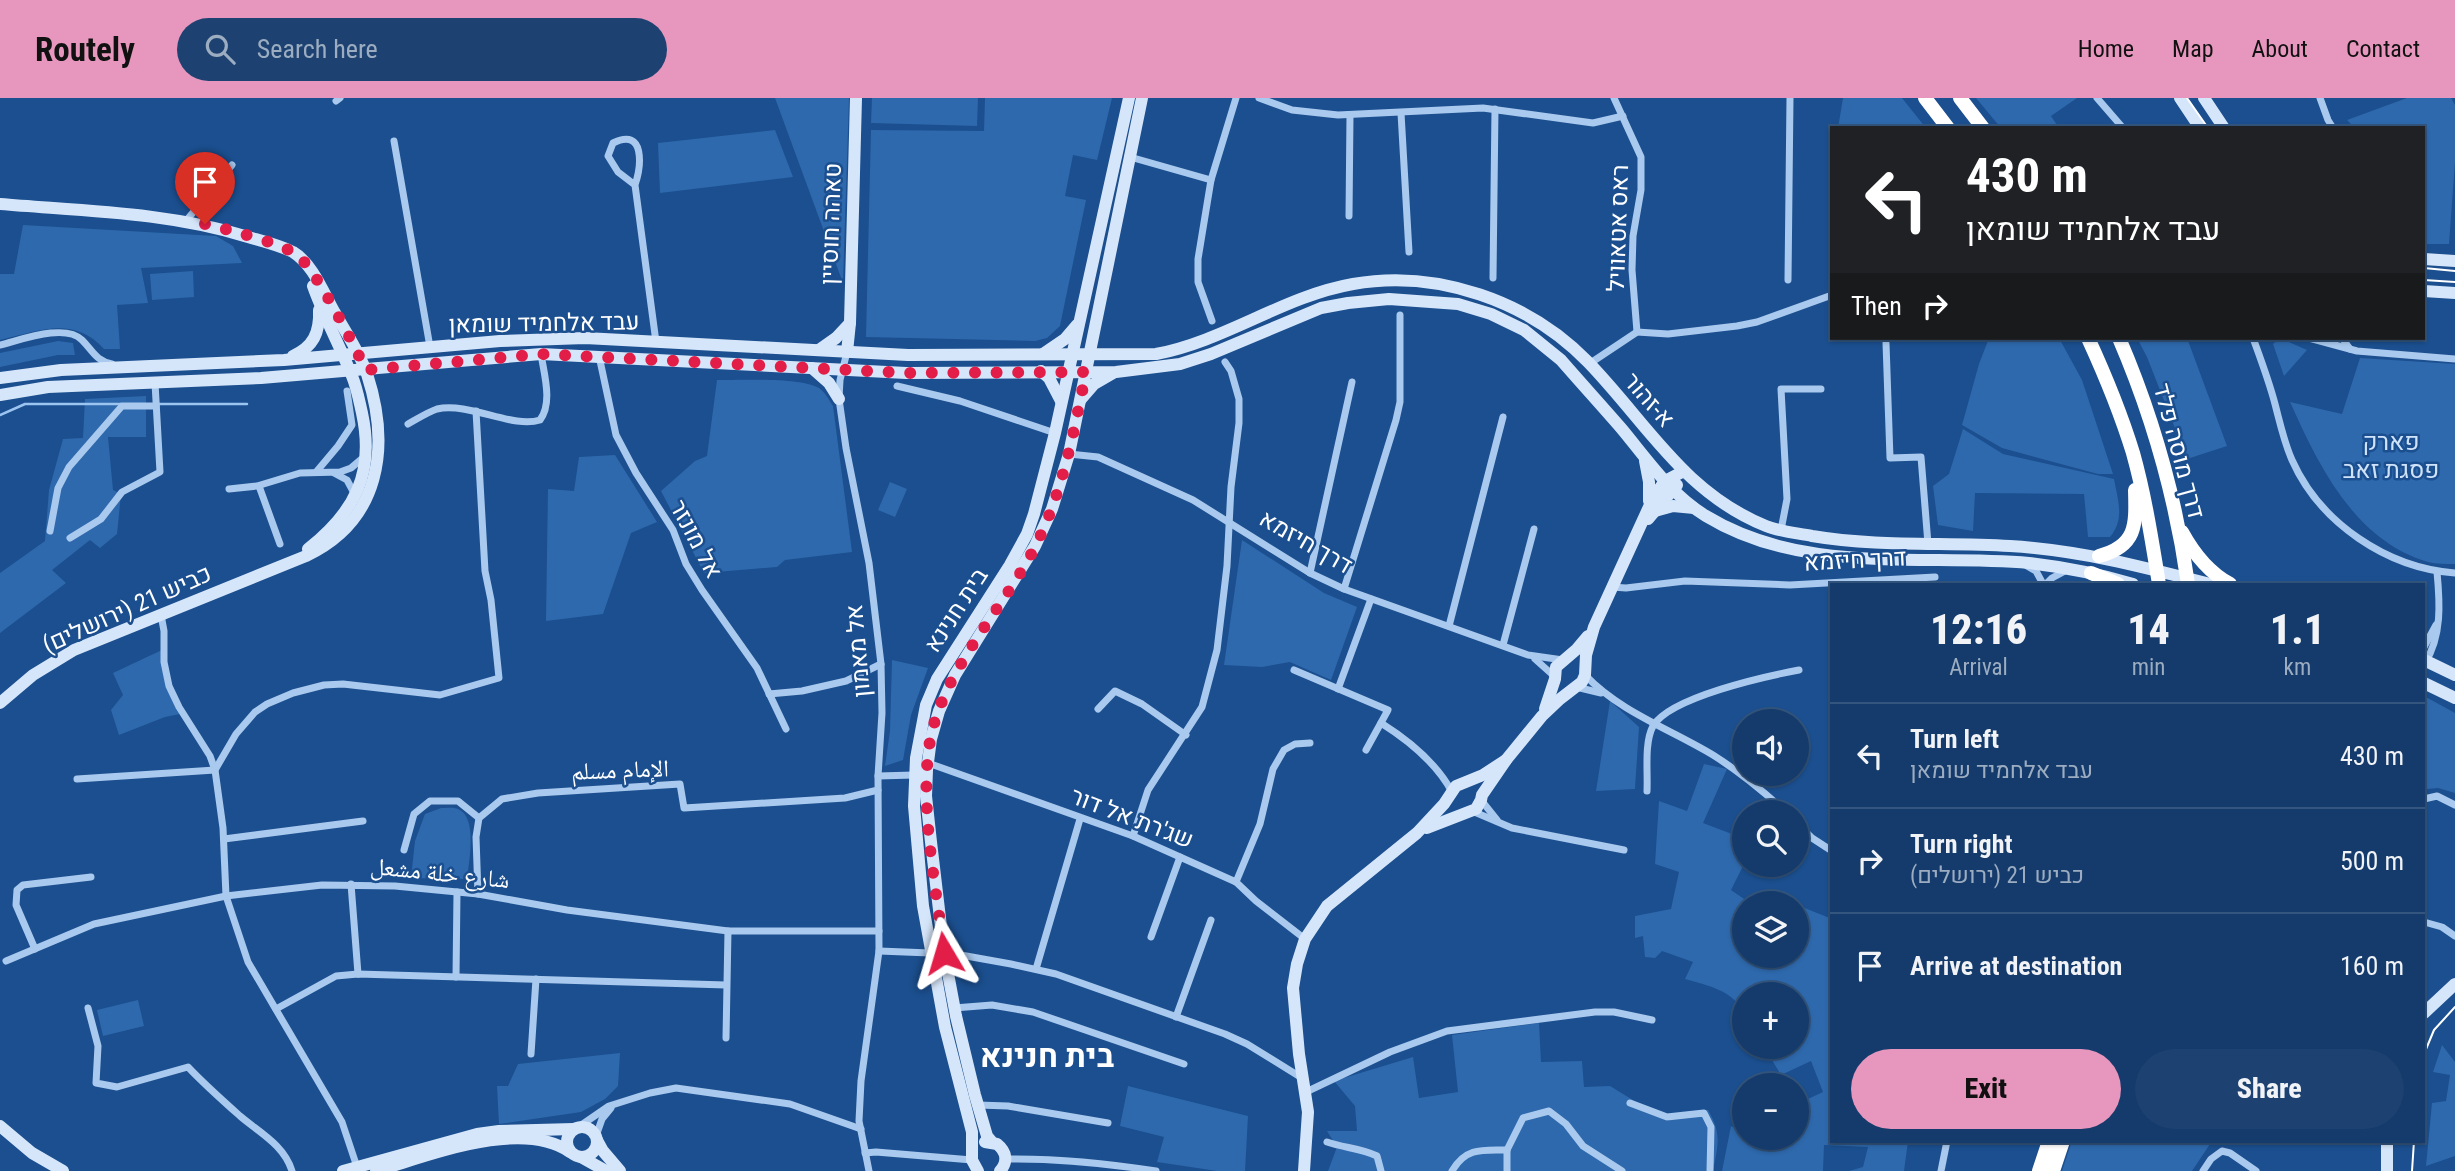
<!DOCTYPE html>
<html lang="en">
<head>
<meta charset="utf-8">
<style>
  body { margin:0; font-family:"Roboto Condensed","Noto Naskh Arabic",Heebo,sans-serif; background:#1d4271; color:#f1f3f6; height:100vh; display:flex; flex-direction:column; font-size:26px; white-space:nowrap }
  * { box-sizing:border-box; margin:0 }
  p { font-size:23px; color:#9dadc1 }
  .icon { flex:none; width:38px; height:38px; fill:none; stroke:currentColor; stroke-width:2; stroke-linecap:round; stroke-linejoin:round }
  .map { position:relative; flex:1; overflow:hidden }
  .sheet { position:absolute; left:1830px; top:485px; width:595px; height:560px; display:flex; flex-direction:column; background:#143b6b; border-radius:0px; box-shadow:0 2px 5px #0004,0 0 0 2px #33557e }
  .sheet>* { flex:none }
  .hud { position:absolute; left:1830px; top:28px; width:595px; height:214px; border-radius:0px; box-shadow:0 2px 5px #0004,0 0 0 2px #33557e; background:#202124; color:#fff; overflow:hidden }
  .tools { position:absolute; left:1732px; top:611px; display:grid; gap:14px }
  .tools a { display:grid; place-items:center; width:77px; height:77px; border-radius:50%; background:#143b6b; box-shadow:0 2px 5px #0004,0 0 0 2px #33557e; font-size:35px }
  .pin { position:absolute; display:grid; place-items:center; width:60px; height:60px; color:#fff; margin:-72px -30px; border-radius:50% 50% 50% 0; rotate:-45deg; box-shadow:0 0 7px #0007 }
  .pin .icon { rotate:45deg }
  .me { position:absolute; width:77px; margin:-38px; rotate:353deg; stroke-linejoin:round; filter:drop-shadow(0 0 5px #0008) }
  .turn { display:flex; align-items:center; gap:24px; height:147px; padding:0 21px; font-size:32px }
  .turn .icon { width:91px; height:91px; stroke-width:2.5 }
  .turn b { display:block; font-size:49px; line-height:60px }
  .then { display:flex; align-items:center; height:66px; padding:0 21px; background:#0003; gap:14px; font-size:26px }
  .eta { display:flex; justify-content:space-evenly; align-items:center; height:119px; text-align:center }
  .eta b { font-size:42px; font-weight:800; line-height:49px }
  .button { display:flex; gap:14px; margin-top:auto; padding:14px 21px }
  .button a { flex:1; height:80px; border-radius:42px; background:#e797bd; color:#111; font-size:28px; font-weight:800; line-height:80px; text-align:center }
  .button a+a { background:#1d4271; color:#f1f3f6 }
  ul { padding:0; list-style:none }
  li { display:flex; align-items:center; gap:21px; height:105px; padding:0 21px; border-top:2px solid #33557e }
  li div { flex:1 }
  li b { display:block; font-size:26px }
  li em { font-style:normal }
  header { display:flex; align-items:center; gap:42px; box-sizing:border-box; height:98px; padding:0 35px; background:#e797bd; color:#111 }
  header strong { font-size:33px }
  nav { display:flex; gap:38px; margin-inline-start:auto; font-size:24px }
  .search { width:490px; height:63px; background:#1d4271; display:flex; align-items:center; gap:18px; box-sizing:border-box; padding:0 24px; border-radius:38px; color:#9dadc1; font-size:26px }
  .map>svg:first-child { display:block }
  .green { fill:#2e69ad }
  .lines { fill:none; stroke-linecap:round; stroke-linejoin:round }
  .stream { stroke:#9cc4f0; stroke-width:2.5 }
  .street { stroke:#a9c9ee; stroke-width:7 }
  .secondary { stroke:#d6e6fa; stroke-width:12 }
  .highway { stroke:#fff; stroke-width:14 }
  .tram { stroke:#fff; stroke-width:2 }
  .route { stroke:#e11d48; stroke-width:12; stroke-dasharray:0 21.6 }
  .labels { text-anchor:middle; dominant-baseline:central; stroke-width:5; stroke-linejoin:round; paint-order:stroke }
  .street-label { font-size:24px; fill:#fff; stroke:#1b4f8f }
  .park-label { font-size:24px; fill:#cfe3fa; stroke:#1b4f8f }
  .district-label { font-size:32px; font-weight:bold; fill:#fff; stroke:#1b4f8f }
</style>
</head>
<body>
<header>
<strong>Routely</strong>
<div class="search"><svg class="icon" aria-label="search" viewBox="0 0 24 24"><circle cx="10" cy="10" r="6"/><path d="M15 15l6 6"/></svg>Search here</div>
<nav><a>Home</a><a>Map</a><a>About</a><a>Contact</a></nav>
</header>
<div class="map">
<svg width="2455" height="1073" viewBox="0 0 2455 1073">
  <rect width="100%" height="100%" fill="#1b4f8f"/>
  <g class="green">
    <path d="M775,0H849L843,185Z"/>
    <path d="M872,0H978L977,28L871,25Z"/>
    <path d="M985,0H1112L1097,62L1073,57L1065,98L1086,102L1060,228L1047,240L1035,243L866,239L871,32L984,33Z"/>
    <path d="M1843,0H1902L1926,30H1838Z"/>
    <path d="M1976,0H2077L2051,18L2059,30H2001Z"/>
    <path d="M2407,0H2451L2455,7V64L2449,146H2424V30H2355L2347,22Z"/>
    <path d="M775,32L793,79L660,95L658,45Z"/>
    <path d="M23,127L216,138L233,148L242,165L141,170L148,205L117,207L120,251H104C73,217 39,233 0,242V176H14Z"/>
    <path d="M193,173L194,199L152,202L150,176Z"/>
    <path d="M1989,240H2059L2082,282L2113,376H2098L2002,350L1962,327L1979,266Z"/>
    <path d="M2137,240H2187L2227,348L2187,361L2147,259Z"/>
    <path d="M2280,240L2307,252L2284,278L2273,246Z"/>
    <path d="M58,243L73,245L75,257H58L0,269V255Z"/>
    <path d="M2360,260L2455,266V466C2446,466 2436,466 2428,464C2354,442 2319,368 2290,304L2342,316Z"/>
    <path d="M717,282C740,282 801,279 819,290C825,294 829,302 833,308L852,454L785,462L777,469L704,475L661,393L695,363L707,358Z"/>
    <path d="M146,298V339H108L113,392L121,396L117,436L100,450L90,442L52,472L66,485L0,535V475L45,443L49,392L63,341L83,340L85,301Z"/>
    <path d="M1963,331L2003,356L2114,381C2118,403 2125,421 2110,439H2088L2084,396L1975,395L1973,433L1938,427L1933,388L1949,376Z"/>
    <path d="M615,357L657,424L631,435L603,516L546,523L548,391L574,393L579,359Z"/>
    <path d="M890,384L907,391L895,419L878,412Z"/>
    <path d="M1242,442L1324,495L1357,509L1331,582L1290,564L1262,569L1224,567Z"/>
    <path d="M164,551L171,587L180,616L165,619L119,637L111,612L123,597L113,575Z"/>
    <path d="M892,562L928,570L911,617L903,662L885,668L890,633Z"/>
    <path d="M2424,598L2455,615V695L2438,690L2427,691L2424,673Z"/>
    <path d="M1610,603L1639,629L1635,691L1596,693Z"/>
    <path d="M1704,666L1727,671L1703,725L1745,741V764L1731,792L1750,805H1745V858H1797V807L1832,821V1043H1908L1904,1073H1849L1863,1069L1868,1049L1824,1047L1823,1073H1722L1731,1028L1745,1035V1040H1755L1772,1048L1775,1040H1797V1006L1823,994L1811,963L1781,977L1764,949L1797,948V896H1745V916C1733,892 1709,888 1685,881L1693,864L1662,853L1655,860L1645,859L1643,838L1635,840V818L1671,811L1679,774L1655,766L1659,703L1687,713Z"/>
    <path d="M441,710C446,710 454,709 458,711C478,719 469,764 467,781L411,780L415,743L425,716Z"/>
    <path d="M138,902L144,928L103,938L97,912Z"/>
    <path d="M1539,925L1541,964L1582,963L1584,989L1610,988L1667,1023L1699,1012H1708C1722,1036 1718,1047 1713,1073H1328L1337,1049L1327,1033H1357L1355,1008L1334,983L1413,959L1419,1000L1458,994L1452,937Z"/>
    <path d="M2442,947L2455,964V1058L2426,1068L2432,1005L2446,1003L2450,977L2433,974Z"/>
    <path d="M620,955L618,988L605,1001L581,1014L499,1026L497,988H508L518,966Z"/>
    <path d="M1128,988L1248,1018L1245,1073H1217L1157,1064L1164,1039L1120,1028Z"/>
    <path d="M2072,1043H2212L2192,1073H2062Z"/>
  </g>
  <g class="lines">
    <g class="stream">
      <path d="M159,306H247"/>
      <path d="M0,317L25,306H121"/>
    </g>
    <g class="street">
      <path d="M1259,0L1292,12L1338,17L1483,10L1593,25L1623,18"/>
      <path d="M1614,0L1641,59V92L1633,138L1632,172L1637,234L1668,236L1737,228L1757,224L1832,197"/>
      <path d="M2097,0L2123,30"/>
      <path d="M2320,0L2328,22L2333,30"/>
      <path d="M336,3L340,0"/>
      <path d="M1401,15L1409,154"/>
      <path d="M394,43L430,249"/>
      <path d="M1130,59L1211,82"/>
      <path d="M635,87L618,74L608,58L613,45C646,29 641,69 635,87L656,244"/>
      <path d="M1349,118L1350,17"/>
      <path d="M186,123L232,67"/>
      <path d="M1493,180L1495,11"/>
      <path d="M1788,182L1790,0"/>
      <path d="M1212,223L1198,184V161L1211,82L1236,0"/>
      <path d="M2253,240C2261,262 2269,283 2275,306C2280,325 2284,344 2292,362C2320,425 2387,470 2455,475"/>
      <path d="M2309,240L2357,253L2455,261"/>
      <path d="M2342,240L2350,251"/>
      <path d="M1886,245L1890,360L1921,359L1928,446"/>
      <path d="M0,247C21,242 65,225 82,242C93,253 96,263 112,266"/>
      <path d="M847,254L840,282L839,301L846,350L869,465L881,566L882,615L878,678L879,853L861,983L859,1023L869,1073"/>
      <path d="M599,258L616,337L636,375L673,432L686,466L702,492L757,570L786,631"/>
      <path d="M1589,266L1637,234"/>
      <path d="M897,288L960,303L1055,335"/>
      <path d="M408,326C417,321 428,314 437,311C470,304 513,331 540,322C553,305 544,276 541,256"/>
      <path d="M1069,356L1098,359L1193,402L1310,475L1344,491L1528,557L1563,562"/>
      <path d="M317,373L338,348L352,327L347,293"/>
      <path d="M334,375L347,382L354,395"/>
      <path d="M259,388L280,446"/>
      <path d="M229,391L257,388L300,375L340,374L351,370L364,359"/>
      <path d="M1781,432L1787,401L1781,291H1821"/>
      <path d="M50,433L58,390L69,369L122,308H156"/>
      <path d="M70,440L101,421L122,394L160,374L155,285"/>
      <path d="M2027,468L2036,473L2043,486"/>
      <path d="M1310,475L1352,284"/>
      <path d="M2046,486L2052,480L2065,473"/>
      <path d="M1612,489L1626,490L1685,483L1790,487L1935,479"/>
      <path d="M1344,491L1396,322L1400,304V217"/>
      <path d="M161,517L164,533V564L169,588L179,609L210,658L215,672L223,730L226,798L248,864L342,1024L357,1069"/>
      <path d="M1449,528L1503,319"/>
      <path d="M1503,547L1534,431"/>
      <path d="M2424,549L2436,527"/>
      <path d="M1535,561L1554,578"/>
      <path d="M2425,565C2442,538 2440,505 2437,474"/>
      <path d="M1294,572L1388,612L1366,652"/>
      <path d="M1585,577C1620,614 1670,631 1713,657C1740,674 1763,693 1786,714"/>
      <path d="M1576,589L1601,595"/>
      <path d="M1338,591L1371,501"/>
      <path d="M769,596L802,593L846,583L881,566"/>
      <path d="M1098,611L1115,593L1142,606L1186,637"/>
      <path d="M1381,625C1408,642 1437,666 1452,694"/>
      <path d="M928,665L1133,738L1236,784L1256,803L1305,841"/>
      <path d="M878,678L914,677"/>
      <path d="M77,681L215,672L236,636L255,614L267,606L293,595L324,587L343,586L440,597L499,580L491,502L485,473L476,313"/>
      <path d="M1647,693C1648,674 1644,645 1653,628C1670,599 1767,578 1799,572"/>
      <path d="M2424,701L2437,698L2455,707"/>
      <path d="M1481,702L1497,722"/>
      <path d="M1472,713L1512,730L1624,752"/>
      <path d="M1797,725L1812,740L1832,753"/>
      <path d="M1133,738L1148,692L1202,609L1217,552L1227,468L1231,389L1239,325V301L1231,273L1225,264"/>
      <path d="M224,741L363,723"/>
      <path d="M404,752L414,716L430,703H458L479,720"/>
      <path d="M1236,784L1260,726L1273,671L1284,652L1295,646L1310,645"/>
      <path d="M351,786L358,876"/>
      <path d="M478,796L476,739L479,720L502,701L538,695L680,686L684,710L845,700L878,692"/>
      <path d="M2424,824L2442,829L2455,838"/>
      <path d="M1151,839L1180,759"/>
      <path d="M35,851L16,807L17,792L23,787L91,779"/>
      <path d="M879,853L930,855"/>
      <path d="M944,854L1011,866L1056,876L1225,936L1247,946L1302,980"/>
      <path d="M6,863L94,826L226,798L322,787L395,788L478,796L567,812L728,833H879"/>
      <path d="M1036,871L1080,721"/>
      <path d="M456,879L457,794"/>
      <path d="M88,910L98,948L96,985L117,989L188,969C204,986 222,1002 240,1018C260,1035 284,1047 292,1073"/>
      <path d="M954,910L992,907L1033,914L1184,966"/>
      <path d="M276,911L336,878L358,876L726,887"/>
      <path d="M1176,919L1211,822"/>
      <path d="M726,940L728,833"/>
      <path d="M531,956L536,881"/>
      <path d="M1306,994L1390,954L1447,933L1595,914H1614L1652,922"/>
      <path d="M1630,1005L1667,1019L1704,1015L1711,1029L1710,1073"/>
      <path d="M978,1007L1008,1008L1108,1025"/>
      <path d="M577,1030L609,1008L650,995L676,990L790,1006L861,1031"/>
      <path d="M596,1038L602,1021L611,1010"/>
      <path d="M1327,1044C1344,1050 1361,1050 1377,1058L1381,1073"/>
      <path d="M865,1055L876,1054L972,1062"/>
      <path d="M1005,1061C1057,1060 1105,1065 1156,1073"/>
      <path d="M1452,1073C1466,1049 1483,1052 1507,1052"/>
      <path d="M1507,1073V1052L1523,1020L1549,1013L1566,1026L1583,1048L1622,1073"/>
      <path d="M1941,1073L1947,1043"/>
      <path d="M2203,1073L2211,1061L2222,1053L2230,1055L2256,1073"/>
    </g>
    <g class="secondary">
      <path d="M2180,0L2200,30"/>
      <path d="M2204,0L2224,30"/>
      <path d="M0,106C83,113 168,114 248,139C262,143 279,147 293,154C313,166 324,196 335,215C346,235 360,255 367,276C391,350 380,423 306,458L74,552L33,577L0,605"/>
      <path d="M2424,161L2455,163"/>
      <path d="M2424,193L2455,195"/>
      <path d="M819,252L836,240L850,225"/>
      <path d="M847,254L850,225L856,0"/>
      <path d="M1043,256L1065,241L1077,227"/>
      <path d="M293,258C313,249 320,235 319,212"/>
      <path d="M812,270L829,285L839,301"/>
      <path d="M1041,273L1049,280L1061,303"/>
      <path d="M0,280L61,272L284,262L500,243L585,240L908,257L1156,256C1225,243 1284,198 1353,186C1437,171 1529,203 1588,264C1647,325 1684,395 1766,428C1781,434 1797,435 1812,438C1877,449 1944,444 2010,448C2079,452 2144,469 2210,486"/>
      <path d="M0,297L48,289L261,280L541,256L906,275L1116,274L1180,266L1211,256L1321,210L1348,205L1389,201L1458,206L1491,216L1524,232L1561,262C1581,285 1601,307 1621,330C1647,361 1671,397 1706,418C1803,477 1920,456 2029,465C2064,469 2099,476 2133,486"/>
      <path d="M1081,301L1094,286L1113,275"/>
      <path d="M1645,363L1649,384V403"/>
      <path d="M1655,413L1673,408L1694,410"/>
      <path d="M1648,421L1677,387"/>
      <path d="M308,451C355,414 375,375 362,315C359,302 357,290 352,278C340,248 324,219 313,188"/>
      <path d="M2424,562L2455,577"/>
      <path d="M2424,585L2455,600"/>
      <path d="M1545,611L1555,581L1556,569L1577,551L1588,538"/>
      <path d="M1427,730L1476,711L1481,702L1482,697L1506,662L1542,618L1560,601L1582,584L1585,577L1586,557L1594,529L1654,398L1665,383L1684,373"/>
      <path d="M2424,915L2455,886"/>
      <path d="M0,1028L32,1055L63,1073"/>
      <circle cx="582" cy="1044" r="15"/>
      <path d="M597,1042L603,1053L620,1073"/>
      <path d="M2387,1043V1073"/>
      <path d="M985,1044L997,1046C1007,1054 1008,1064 1000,1073"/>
      <path d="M992,1044L987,1038L975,997L956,918L944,854L931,744L926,698L927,672L931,641L939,613L955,577L1035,448L1052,411L1069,356L1142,0"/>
      <path d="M581,1059L606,1073"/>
      <path d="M343,1073L477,1036L499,1033L574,1031"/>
      <path d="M376,1073C428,1058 521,1020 570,1054"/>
      <path d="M978,1073L972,1062V1034L945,929L923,808L914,708L916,660L926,607L937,581L1010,467L1027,436L1034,416L1055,335L1129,0"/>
      <path d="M1304,1073L1308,1014L1299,956L1293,890L1297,866L1305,841L1327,808L1417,735L1444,706L1456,688L1483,677L1506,662"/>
    </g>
    <g class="highway">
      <path d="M1925,0L1948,30"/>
      <path d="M1960,0L1983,30"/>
      <path d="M2088,240C2105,277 2121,316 2133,355C2145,398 2152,443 2159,486"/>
      <path d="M2119,240C2153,319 2176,401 2188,486"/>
      <path d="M2182,434C2194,456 2208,474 2230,486"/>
      <path d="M2099,458C2137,448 2136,427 2135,392"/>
      <path d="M2091,475L2118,486"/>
      <path d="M2039,1073L2049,1043"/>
      <path d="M2053,1073L2063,1043"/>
    </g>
    <g class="tram">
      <path d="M2187,0L2208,30"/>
      <path d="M2424,170L2455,173"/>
      <path d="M2424,182L2455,184"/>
      <path d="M2424,956L2434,932L2455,909"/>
      <path d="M2412,1073L2414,1043"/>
    </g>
  </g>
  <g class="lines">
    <path class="route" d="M205,126C228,132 280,144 297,157C317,172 354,248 366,272L541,256L906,275L1086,274C1074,333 1063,393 1036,447C1004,511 943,571 930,643C919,710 936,787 944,855"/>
  </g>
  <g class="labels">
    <g class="street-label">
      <text transform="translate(831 126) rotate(-88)">טאהה חוסיין</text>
      <text transform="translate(1618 130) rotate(-88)">ראס אטאוויל</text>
      <text transform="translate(544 225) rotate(-1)">עבד אלחמיד שומאן</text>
      <text transform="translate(1649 302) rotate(49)">א-זהור</text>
      <text transform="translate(2179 353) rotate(75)">דרך מוסה פלד</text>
      <text transform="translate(696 441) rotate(62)">אל מונזר</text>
      <text transform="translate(1306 444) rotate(30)">דרך חיזמא</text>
      <text transform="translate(1855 462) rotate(-3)">דרך חיזמא</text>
      <text transform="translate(127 511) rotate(-24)">כביש 21 (ירושלים)</text>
      <text transform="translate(956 512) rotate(-57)">בית חנינא</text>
      <text transform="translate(858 553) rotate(-95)">אל מאמון</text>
      <text transform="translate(620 672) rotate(-2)">الإمام مسلم</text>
      <text transform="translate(1132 720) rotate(21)">שג'רת אל דור</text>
      <text transform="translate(440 775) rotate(6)">شارع خلة مشعل</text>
    </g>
    <g class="park-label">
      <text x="2391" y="344">פארק<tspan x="2391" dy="28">פסגת זאב</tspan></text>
    </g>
    <g class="district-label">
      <text x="1047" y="958">בית חנינא</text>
    </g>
  </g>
</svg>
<div class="tools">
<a><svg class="icon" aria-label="sound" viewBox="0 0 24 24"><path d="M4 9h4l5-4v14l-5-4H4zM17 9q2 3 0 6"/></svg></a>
<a><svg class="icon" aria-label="search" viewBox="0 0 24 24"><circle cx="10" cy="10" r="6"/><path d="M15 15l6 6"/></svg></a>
<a><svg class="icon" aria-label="layers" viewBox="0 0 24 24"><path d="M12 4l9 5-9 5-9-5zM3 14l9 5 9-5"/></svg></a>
<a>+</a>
<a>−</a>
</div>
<div class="pin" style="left:205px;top:126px;background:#d93025"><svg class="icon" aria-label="arrive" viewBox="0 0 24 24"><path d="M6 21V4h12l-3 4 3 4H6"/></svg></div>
<svg class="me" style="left:944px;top:855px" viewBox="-20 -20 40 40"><path d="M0-17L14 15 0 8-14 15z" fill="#e11d48" stroke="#fff" stroke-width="4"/></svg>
<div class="hud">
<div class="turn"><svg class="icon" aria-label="left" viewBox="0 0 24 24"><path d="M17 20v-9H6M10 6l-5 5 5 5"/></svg><div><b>430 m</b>עבד אלחמיד שומאן</div></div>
<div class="then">Then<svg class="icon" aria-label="right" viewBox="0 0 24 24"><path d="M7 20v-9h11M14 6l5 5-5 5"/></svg></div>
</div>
<section class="sheet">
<div class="eta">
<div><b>12:16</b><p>Arrival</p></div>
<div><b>14</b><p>min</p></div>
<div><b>1.1</b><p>km</p></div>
</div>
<ul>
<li><svg class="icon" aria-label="left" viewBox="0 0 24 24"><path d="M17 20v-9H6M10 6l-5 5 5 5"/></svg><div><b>Turn left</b><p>עבד אלחמיד שומאן</p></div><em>430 m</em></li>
<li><svg class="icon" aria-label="right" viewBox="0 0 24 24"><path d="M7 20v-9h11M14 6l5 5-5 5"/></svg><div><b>Turn right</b><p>כביש 21 (ירושלים)</p></div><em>500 m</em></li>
<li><svg class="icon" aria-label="arrive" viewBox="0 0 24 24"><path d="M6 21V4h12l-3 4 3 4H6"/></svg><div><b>Arrive at destination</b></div><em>160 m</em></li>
</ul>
<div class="button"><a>Exit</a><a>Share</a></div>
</section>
</div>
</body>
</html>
